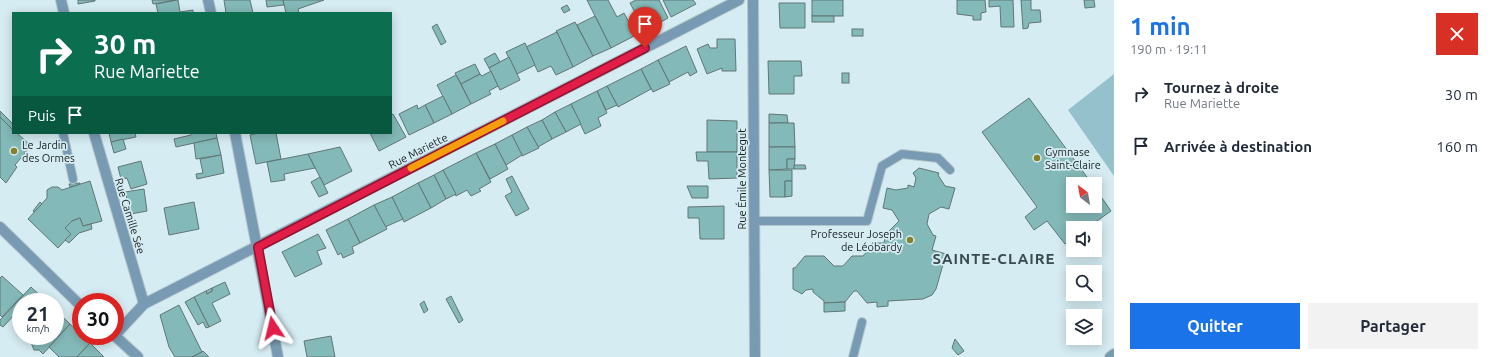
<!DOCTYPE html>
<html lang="fr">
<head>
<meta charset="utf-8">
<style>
  body { margin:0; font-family:Ubuntu,sans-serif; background:#f2f2f3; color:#1f2937; height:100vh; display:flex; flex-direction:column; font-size:15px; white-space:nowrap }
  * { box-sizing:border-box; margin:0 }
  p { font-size:13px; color:#747a83 }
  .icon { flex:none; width:22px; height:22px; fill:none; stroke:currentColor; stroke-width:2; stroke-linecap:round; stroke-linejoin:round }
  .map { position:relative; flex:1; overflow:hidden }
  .drawer { display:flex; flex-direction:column; background:#fff; width:380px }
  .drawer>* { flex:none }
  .banner { position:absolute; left:12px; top:12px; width:380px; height:122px; border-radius:0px; box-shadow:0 2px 10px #0003; background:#0b6e4f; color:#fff; overflow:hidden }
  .needle { width:26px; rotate:329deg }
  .fabs { position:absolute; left:1066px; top:177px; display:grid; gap:8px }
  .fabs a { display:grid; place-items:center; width:36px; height:36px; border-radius:0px; background:#fff; box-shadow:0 2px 10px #0003; font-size:20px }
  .speed { position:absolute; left:12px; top:293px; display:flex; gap:8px; font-size:20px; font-weight:700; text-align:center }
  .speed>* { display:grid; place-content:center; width:52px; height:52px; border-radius:50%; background:#fff; box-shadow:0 2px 10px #0003; line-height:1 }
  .speed small { font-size:10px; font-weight:400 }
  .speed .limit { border:6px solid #d22; background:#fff; color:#111 }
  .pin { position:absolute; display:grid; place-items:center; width:34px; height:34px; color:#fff; margin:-41px -17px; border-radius:50% 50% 50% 0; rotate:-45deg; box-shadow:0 0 4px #0007 }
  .pin .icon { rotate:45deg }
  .me { position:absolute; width:44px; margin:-22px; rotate:350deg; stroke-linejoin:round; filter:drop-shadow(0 0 3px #0008) }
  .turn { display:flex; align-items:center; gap:14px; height:84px; padding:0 16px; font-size:18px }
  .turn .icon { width:52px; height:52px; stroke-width:2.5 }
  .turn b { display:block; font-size:28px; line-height:34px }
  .then { display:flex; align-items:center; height:38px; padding:0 16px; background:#0003; gap:8px; font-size:15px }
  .round { display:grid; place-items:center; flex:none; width:42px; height:42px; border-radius:0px; background:#f2f2f3 }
  .overview { display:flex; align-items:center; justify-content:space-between; height:68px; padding:0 16px }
  h1 { font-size:24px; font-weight:700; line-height:30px; color:#1a73e8 }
  .primary-button { display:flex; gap:8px; margin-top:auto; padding:8px 16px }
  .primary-button a { flex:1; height:46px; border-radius:0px; background:#1a73e8; color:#fff; font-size:16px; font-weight:700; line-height:46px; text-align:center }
  .primary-button a+a { background:#f2f2f3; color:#1f2937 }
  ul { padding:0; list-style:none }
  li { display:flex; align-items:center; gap:12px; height:52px; padding:0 16px }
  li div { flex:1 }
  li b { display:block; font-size:15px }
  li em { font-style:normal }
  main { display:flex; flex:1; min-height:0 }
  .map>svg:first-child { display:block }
  .green { fill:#95c1cd }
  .building { fill:#83b9b8; stroke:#617675 }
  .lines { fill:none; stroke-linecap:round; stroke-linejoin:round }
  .service-casing { stroke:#b3c7cc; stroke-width:10 }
  .minor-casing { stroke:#b3c7cc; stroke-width:12 }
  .tertiary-casing { stroke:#b3c7cc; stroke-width:12 }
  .service { stroke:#789bb3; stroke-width:8 }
  .minor { stroke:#789bb3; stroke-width:10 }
  .tertiary { stroke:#789bb3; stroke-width:10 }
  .route-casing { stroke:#92132f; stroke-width:10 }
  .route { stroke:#e11d48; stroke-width:7 }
  .slow { stroke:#f59e0b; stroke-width:7 }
  .poi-dot { fill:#878129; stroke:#d5ecf2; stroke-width:1.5 }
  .labels { text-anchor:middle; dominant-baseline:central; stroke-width:3.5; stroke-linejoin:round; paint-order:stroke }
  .poi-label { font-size:11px; fill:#171f21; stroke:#d5ecf2; text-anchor:start }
  .street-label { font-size:11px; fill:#171f21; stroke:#d5ecf2 }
  .district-label { font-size:15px; font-weight:bold; letter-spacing:1px; fill:#394b50; stroke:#d5ecf2 }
</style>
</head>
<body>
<main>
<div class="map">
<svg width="1114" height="357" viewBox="0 0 1114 357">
  <rect width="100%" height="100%" fill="#d5ecf2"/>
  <path class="green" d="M1114,74V176L1068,110Z"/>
  <g class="building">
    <path d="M78,0H95V1L78,4Z"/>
    <path d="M152,0H176L153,4Z"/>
    <path d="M178,0L180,12L193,10V13H158L156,4Z"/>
    <path d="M224,0H250L253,13H226Z"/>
    <path d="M266,0H283L284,5L267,7Z"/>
    <path d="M283,0H324L298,9L299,13H286Z"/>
    <path d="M587,0H608L617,17L624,13L636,35L611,48Z"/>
    <path d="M636,0H659L668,18L659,23L654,15L640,22L630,3Z"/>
    <path d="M663,0H693L696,4L671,17Z"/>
    <rect x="812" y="0" width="31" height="16"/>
    <path d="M957,0H985L986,12L981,13V20H973V16L957,14Z"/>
    <path d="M989,0H1013L1014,27H1001L1000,6L989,7Z"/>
    <path d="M1021,0H1031V10H1040L1041,22L1029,23L1028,28L1023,29Z"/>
    <path d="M1084,0H1094L1095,7L1085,8Z"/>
    <path d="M779,3H805V28H780Z"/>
    <path d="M567,5L570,10L564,13L561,8Z"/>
    <path d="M595,16L611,48L593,56L577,25Z"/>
    <rect x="812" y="16" width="22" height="6"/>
    <path d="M575,22L593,56L573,67L556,31Z"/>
    <path d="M437,24L446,42L441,45L432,27Z"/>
    <rect x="852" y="29" width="11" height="7"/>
    <path d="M557,32L573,67L556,75L551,66L538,72L526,47Z"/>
    <path d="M717,39H735L736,71H722V68L707,74L697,49L708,44L710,48H717Z"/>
    <path d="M525,43L535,65L517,74L506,52Z"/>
    <path d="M686,46L697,72L690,76L688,72L669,82L658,60Z"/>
    <path d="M495,53L500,62L489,68L484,59Z"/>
    <path d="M509,57L520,80L500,90L489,68Z"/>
    <path d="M658,60L670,84L653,92L641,69Z"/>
    <path d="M768,61H801L802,76H794V94H769Z"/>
    <path d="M475,64L480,74L461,84L455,73Z"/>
    <path d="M641,69L651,89L618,107L607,86Z"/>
    <path d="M491,71L498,86L489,91L491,94L471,104L461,84L480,74L482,76Z"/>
    <rect x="842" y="73" width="7" height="10"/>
    <path d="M456,75L471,104L452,114L437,85Z"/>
    <path d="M607,86L617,105L606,110L597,91Z"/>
    <path d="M597,91L607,113L598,118L601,126L585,134L571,104Z"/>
    <path d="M443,96L452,114L434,123L425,105Z"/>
    <path d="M1029,98L1092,184H1073V206H1095V188L1111,211L1087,228H1073V239L1065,244L1047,221L1034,230L1025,217L1037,207L982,132Z"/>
    <path d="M571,104L581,124L566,132L555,112Z"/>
    <path d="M417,105L418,109L425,105L434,123L409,135L399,114Z"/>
    <path d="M0,111L13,124V130L0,117Z"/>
    <path d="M555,112L566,132L552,139L542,120Z"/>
    <path d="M393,114L406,137L379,151L370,133H391V115Z"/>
    <path d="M769,114L787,115L788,123H769Z"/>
    <path d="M0,117L13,130V133H17L31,146L15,165L17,167L6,183L0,177Z"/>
    <path d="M542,120L552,139L538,147L527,127Z"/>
    <path d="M707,120L737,121V152H707Z"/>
    <path d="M769,123H794L795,147H769Z"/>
    <path d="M527,127L539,148L522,156L512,135Z"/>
    <path d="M109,133H135L136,137L111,142Z"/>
    <path d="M191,133H216L217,138L176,147L174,139L191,135Z"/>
    <path d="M258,133H276L281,159L256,164L250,135Z"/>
    <path d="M512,135L522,155L506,165L495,144Z"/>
    <path d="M217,138L221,155L196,159L194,143Z"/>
    <path d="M123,139L126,149L114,153L111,142Z"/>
    <path d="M495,144L508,169L490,179L476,153Z"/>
    <path d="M340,147L352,171L324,185L308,154Z"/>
    <path d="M769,147H795V159H787V169L769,170Z"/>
    <path d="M696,152H737V178L709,179L708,161H697Z"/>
    <path d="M476,153L491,182L479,189L481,191L471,196L467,190L456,196L443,170Z"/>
    <path d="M308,154L315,168L284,174L285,180L271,182L267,162Z"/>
    <path d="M221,155L224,173L197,179L196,174L203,173L200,159Z"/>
    <path d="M787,159H795L794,169H787Z"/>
    <path d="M141,161L147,184L131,189L127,178L121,179L118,167Z"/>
    <path d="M794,165H805L806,169H794Z"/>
    <path d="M919,168L939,173L938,175L945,186L955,188L949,209L941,207L929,214L927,224L933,235L936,236L932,250L946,254L936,289L932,295L923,299L888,301V306L877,307V302L867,303L857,291H854L845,302L824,303V301L813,292V289L806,290L802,294L793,289V268H795L805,256H824L834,266H843L852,256H863L872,246V243H884L886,231L888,232L899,221L892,210L883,208L887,188L896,190L908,188V185L914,187L916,178L913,173Z"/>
    <path d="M443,170L456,194L446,199L434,175Z"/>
    <path d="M769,170H792V181H785V197H770Z"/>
    <path d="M434,175L446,199L431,208L418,183Z"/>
    <path d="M512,176L529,209L516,216L505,196L512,192L506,179Z"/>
    <path d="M320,177L328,193L319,197L311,182Z"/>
    <path d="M90,181L102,221L83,226L80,218L72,221L65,228L71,234L58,248L28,219L47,198V190L52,187H58L62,190Z"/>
    <path d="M785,181H792V196L785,197Z"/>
    <path d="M80,183V184L70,187L69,184Z"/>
    <path d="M418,183L431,208L404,222L392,197Z"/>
    <path d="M687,186H708V198H692Z"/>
    <path d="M144,189L147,211L131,214L125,192Z"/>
    <path d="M392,197L403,219L385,227L374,205Z"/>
    <path d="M40,202L42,204L34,212L33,211Z"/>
    <path d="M194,202L199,229L169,235L164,208Z"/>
    <path d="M374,205L387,229L360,243L348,219Z"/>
    <path d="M724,206V239H700L699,218H688V207Z"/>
    <path d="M80,218L83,226L91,224L92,229L79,233L69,243L65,240L71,234L65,228L72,221Z"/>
    <path d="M348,219L360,243L352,247L354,253L343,258L341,253L338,255L326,230Z"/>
    <path d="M318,234L326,248L317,251L322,264L295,277L282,252Z"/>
    <path d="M2,276L23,295L2,317L0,315V278Z"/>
    <path d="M225,282L230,294L212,303L221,321L209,327L194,297L206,291L207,294L212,291V288Z"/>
    <path d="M31,287L47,302H21V319L15,314L3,327L0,325V320Z"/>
    <path d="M212,288V291L207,294L206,291Z"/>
    <path d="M451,296L463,320L459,323L446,299Z"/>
    <path d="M194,297L209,327L206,328L203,322L198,325L185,302Z"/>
    <path d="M424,301L428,310L424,313L420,304Z"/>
    <path d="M845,302V311L824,312V303Z"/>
    <path d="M179,305L202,352L192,357H175L169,347L160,315Z"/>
    <path d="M55,310L70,324L43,354L39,350H34L31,342L34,339L39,340L41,337L40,336H55Z"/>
    <path d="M70,324L90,343L77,357H59L49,347Z"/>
    <path d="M331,336L335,357H307L304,341Z"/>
    <path d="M955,339L964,351L958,355L952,348Z"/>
    <path d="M90,343L104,357H77Z"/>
    <path d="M203,351L209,357H192L202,352Z"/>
  </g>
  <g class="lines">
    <g class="service-casing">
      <g id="service">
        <path d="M63,133L73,179"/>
        <path d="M754,221H867L882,166L902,154L938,158L950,170"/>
        <path d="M853,357L862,322"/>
      </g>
    </g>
    <g class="minor-casing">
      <g id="minor">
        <path d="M61,0L64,13"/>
        <path d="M208,0L211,13"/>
        <path d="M753,0L755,357"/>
        <path d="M94,133L144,304"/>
        <path d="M235,133L278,357"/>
        <path d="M115,335L144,304L739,0"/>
      </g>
    </g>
    <g class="tertiary-casing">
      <g id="tertiary">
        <path d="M0,227L81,306"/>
        <path d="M115,336L138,357"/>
        <path d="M1110,357L1114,354"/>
      </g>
    </g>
    <use href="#service" class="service"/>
    <use href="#minor" class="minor"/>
    <use href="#tertiary" class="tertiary"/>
  </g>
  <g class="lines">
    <g class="route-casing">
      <path id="route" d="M273,328L258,247L645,48"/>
    </g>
    <use href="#route" class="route"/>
    <path class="slow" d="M411,168L503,121"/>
  </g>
  <g class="poi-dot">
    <circle cx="14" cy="151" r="4"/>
    <circle cx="1037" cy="158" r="4"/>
    <circle cx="910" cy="240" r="4"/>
  </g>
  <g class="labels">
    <g class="poi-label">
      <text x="22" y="145">Le Jardin<tspan x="22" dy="13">des Ormes</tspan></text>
      <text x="1045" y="152">Gymnase<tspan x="1045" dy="13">Saint-Claire</tspan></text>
      <text x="902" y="234" text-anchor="end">Professeur Joseph<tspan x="902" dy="13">de Léobardy</tspan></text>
    </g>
    <g class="street-label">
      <text transform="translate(418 151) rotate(-27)">Rue Mariette</text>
      <text transform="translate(742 179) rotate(-90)">Rue Émile Montegut</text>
      <text transform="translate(130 216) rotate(73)">Rue Camille Sée</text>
    </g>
    <g class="district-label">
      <text x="994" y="258">SAINTE-CLAIRE</text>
    </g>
  </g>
</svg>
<div class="fabs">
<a><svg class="needle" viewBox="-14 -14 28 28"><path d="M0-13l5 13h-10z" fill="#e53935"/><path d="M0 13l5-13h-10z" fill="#747a83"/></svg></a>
<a><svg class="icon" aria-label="sound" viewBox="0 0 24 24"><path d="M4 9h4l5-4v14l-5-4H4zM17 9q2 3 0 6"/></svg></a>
<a><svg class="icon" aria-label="search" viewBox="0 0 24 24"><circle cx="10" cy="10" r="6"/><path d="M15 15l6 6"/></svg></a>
<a><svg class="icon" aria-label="layers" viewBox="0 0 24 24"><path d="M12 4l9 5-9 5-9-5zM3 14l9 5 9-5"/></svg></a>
</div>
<div class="speed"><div>21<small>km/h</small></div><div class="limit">30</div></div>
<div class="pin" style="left:645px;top:48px;background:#d93025"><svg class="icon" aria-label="arrive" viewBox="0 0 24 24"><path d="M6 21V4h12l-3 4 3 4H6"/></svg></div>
<svg class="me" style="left:273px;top:328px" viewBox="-20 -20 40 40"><path d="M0-17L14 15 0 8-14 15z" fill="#e11d48" stroke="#fff" stroke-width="4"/></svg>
<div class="banner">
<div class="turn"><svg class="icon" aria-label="right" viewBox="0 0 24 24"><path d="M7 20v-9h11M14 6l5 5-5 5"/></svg><div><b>30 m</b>Rue Mariette</div></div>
<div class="then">Puis<svg class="icon" aria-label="arrive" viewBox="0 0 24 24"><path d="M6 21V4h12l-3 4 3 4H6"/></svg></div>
</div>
</div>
<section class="drawer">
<div class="overview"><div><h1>1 min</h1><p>190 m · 19:11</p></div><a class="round" style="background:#d93025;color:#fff"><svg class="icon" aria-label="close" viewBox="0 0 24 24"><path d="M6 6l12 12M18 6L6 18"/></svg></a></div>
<ul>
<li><svg class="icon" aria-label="right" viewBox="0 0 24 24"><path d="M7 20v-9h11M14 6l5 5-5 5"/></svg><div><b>Tournez à droite</b><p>Rue Mariette</p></div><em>30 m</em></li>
<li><svg class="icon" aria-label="arrive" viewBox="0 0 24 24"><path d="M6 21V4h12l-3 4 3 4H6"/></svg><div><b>Arrivée à destination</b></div><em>160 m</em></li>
</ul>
<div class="primary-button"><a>Quitter</a><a>Partager</a></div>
</section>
</main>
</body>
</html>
